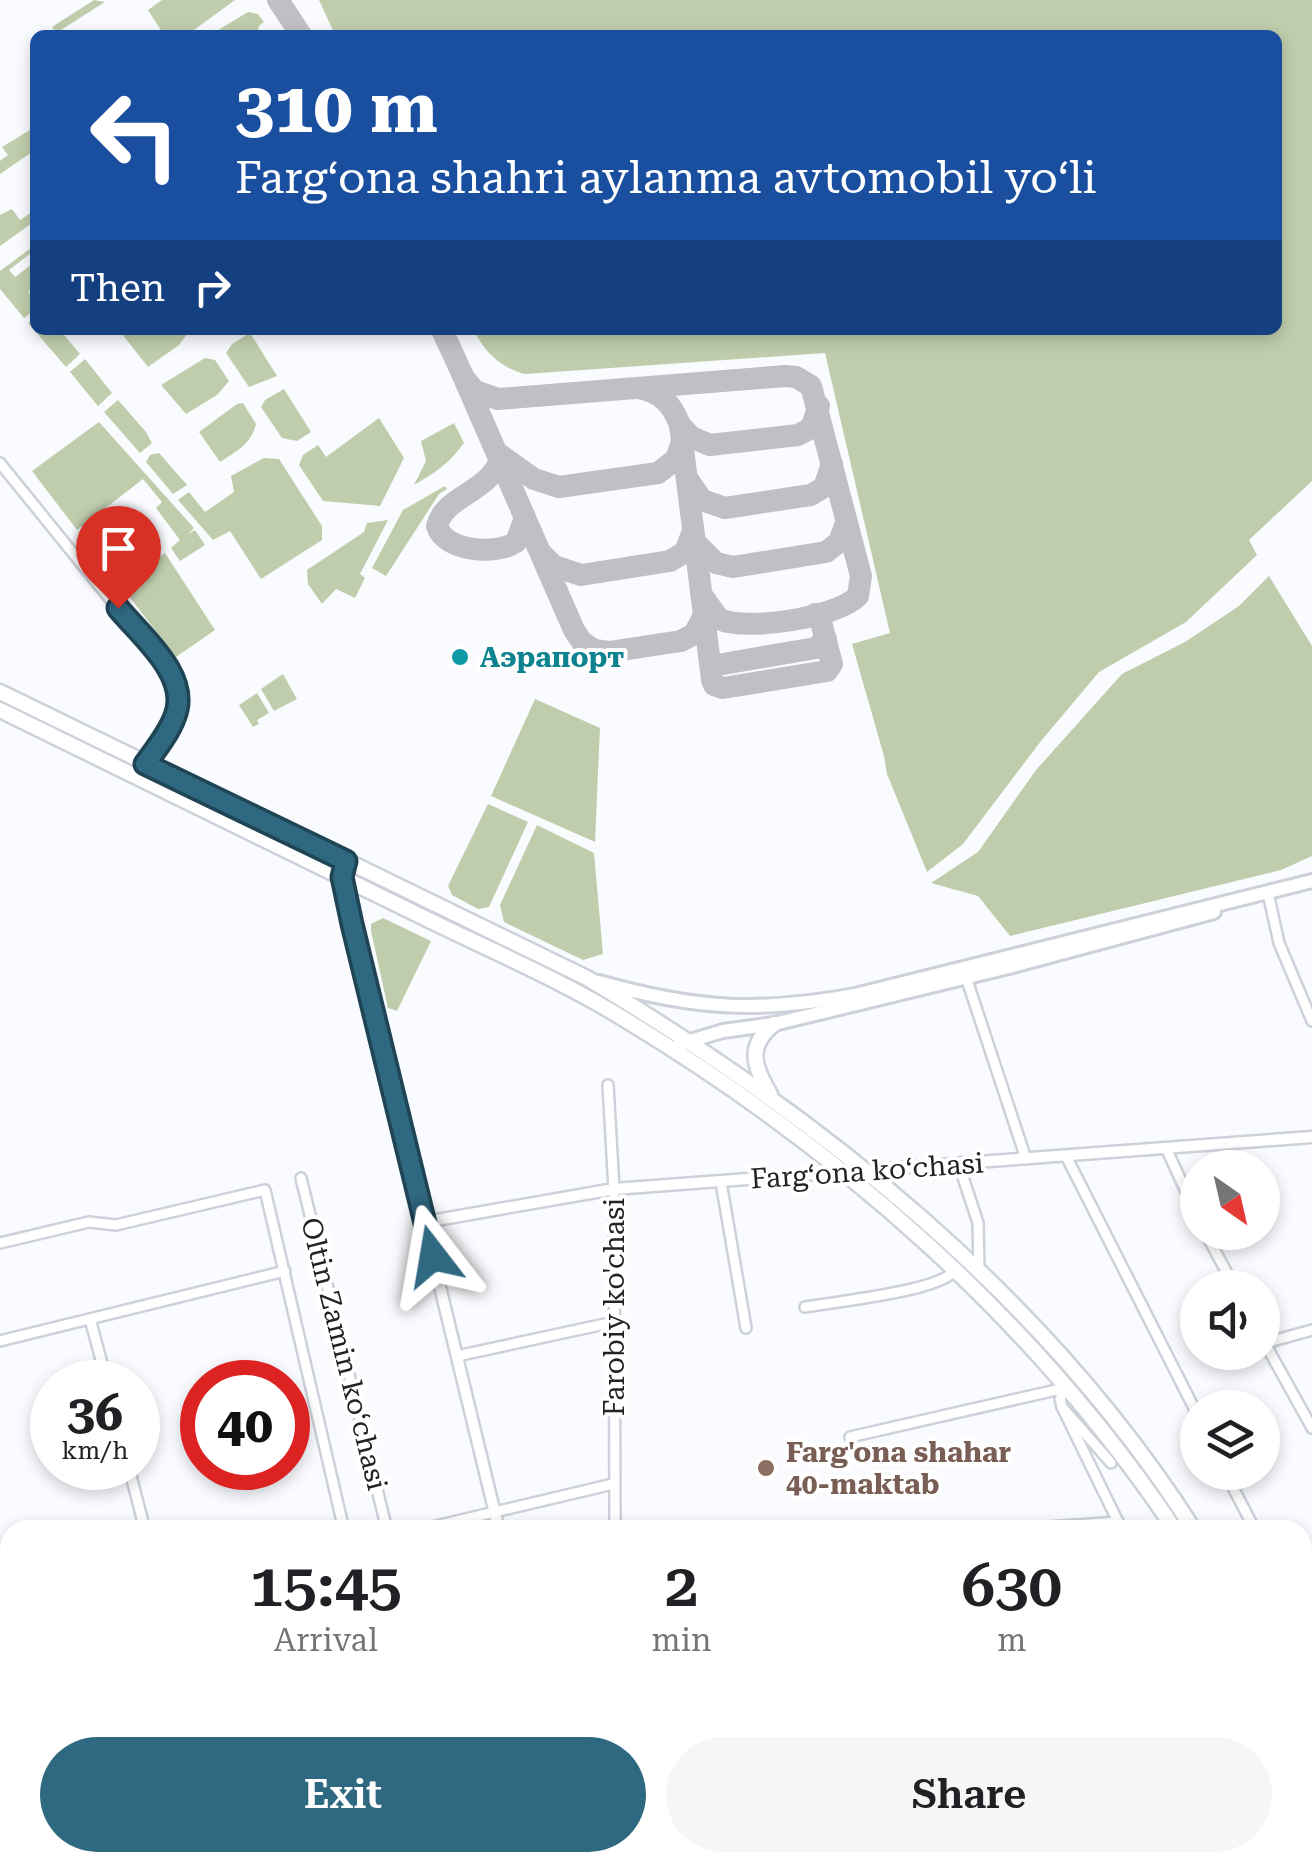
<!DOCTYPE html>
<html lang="en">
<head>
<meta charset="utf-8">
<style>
  body { margin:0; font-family:"Roboto Serif",serif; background:#f6f6f6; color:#202124; height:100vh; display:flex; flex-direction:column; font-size:38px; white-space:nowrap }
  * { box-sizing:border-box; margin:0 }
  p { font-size:32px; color:#757577 }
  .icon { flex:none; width:55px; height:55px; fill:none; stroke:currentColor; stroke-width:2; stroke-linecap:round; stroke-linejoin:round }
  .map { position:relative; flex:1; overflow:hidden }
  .side { position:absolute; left:0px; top:1520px; width:1312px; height:352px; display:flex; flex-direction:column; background:#fff; border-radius:30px 30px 0 0; box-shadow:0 5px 15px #0003 }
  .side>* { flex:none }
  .banner { position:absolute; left:30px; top:30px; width:1252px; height:305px; border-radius:15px; box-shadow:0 5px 15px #0003; background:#1a4fa0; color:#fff; overflow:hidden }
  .needle { width:65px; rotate:146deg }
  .fabs { position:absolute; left:1180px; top:1150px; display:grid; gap:20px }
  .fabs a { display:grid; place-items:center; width:100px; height:100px; border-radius:50%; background:#fff; box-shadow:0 5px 15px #0003; font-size:50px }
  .speed { position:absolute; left:30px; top:1360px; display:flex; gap:20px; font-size:50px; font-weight:700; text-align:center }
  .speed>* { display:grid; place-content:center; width:130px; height:130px; border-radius:50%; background:#fff; box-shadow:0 5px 15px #0003; line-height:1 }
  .speed small { font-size:25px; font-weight:400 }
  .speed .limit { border:15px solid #d22; background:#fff; color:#111 }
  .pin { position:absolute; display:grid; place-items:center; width:85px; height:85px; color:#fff; margin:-102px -42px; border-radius:50% 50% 50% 0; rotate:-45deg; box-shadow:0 0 10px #0007 }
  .pin .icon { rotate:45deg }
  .me { position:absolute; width:110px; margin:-55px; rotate:346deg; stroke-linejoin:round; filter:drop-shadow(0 0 8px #0008) }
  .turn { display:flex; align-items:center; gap:35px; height:210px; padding:0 40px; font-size:45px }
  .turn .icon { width:130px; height:130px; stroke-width:2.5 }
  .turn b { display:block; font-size:70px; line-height:85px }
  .then { display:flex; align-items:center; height:95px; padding:0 40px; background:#0003; gap:20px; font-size:38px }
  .eta { display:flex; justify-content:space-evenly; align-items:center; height:170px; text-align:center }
  .eta b { font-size:60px; font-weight:600; line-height:70px }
  .button { display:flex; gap:20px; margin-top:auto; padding:20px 40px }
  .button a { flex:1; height:115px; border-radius:60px; background:#2f6881; color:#fff; font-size:40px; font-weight:600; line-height:115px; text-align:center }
  .button a+a { background:#f6f6f6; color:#202124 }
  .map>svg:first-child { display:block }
  .green { fill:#bfcdac }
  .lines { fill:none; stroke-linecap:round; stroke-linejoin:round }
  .taxiway { stroke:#bec0c4; stroke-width:22 }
  .minor-casing { stroke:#cdd1d9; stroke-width:14 }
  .tertiary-casing { stroke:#cdd1d9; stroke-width:15 }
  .secondary-casing { stroke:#cdd1d9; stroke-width:16 }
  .primary-casing { stroke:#cdd1d9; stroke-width:18 }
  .trunk-casing { stroke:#cdd1d9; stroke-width:19 }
  .minor { stroke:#fff; stroke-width:9 }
  .tertiary { stroke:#fff; stroke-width:10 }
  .secondary { stroke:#fff; stroke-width:11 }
  .primary { stroke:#fff; stroke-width:12 }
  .trunk { stroke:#fff; stroke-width:14 }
  .route-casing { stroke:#1f4454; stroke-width:25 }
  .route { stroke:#2f6881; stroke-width:18 }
  .culture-dot { fill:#0f9aa8; stroke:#fff; stroke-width:4 }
  .education-dot { fill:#8d6e63; stroke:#fff; stroke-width:4 }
  .labels { text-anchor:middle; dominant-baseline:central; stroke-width:8; stroke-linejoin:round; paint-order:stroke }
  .culture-label { font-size:28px; font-weight:bold; fill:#0d838f; stroke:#fff; text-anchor:start }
  .street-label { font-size:28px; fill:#212326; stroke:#fff }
  .education-label { font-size:28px; font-weight:bold; fill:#785e54; stroke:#fff; text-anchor:start }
</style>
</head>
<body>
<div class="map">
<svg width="1312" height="1872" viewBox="0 0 1312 1872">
  <rect width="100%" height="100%" fill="#f9fbfe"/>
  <g class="green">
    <path d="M94,0L105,2L56,33L52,27Z"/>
    <path d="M162,0H235L187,35H164L148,10Z"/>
    <path d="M319,0H1312V481L1249,540L1257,555L1186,622L1099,672L1041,741L963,844L927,872L887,774L884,756L852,644L890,633L825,353L525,374C501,368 484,352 474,330H1278V35H335Z"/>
    <path d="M248,12L258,14L264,22L259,26L257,35H210Z"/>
    <path d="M35,127V150L0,174V161L8,155L2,147Z"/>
    <path d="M12,209L20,220L35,210V221L0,246V215Z"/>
    <path d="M35,245V250L9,270L15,277L35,262V286L28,292L35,301V310L24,318L0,289V271Z"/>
    <path d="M35,318V330H60L80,354L66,367L28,323Z"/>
    <path d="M129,330H190L179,345L148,367L122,334Z"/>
    <path d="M250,333L277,376L249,387L226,353L232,344Z"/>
    <path d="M205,358L215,360L229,381L217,395L186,414L161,385Z"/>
    <path d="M85,359L112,393L98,406L70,372Z"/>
    <path d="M284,389L311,432L297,441L282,438L261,407L265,400Z"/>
    <path d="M118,400L146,432L152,443L140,453L104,412Z"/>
    <path d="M243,403L256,424C251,444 237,451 220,462L199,432L237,404Z"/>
    <path d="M379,418L404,458L380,506L323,501L299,465L303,455L318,445L326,457Z"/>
    <path d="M99,422L194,528L188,534L195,530L205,545L180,561L171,548L180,540L156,508L162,502L143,479L77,530L32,471Z"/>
    <path d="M454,423L464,443C447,465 439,470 414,485L426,461L421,441Z"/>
    <path d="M159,453L187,485L173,494L146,462L150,455Z"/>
    <path d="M264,458L279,459L322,526V540L261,579L230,531L213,540L178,500L189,492L205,512L234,492L231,476Z"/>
    <path d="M445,486L447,489L439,494L386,576L372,568L403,510Z"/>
    <path d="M388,520L360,574L365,578L355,598L336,589L322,604L308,584L307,570L364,532L367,523Z"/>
    <path d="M165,553L215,630L176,657L121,586Z"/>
    <path d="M1269,576L1312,646V856L1281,870L1010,936L978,896L931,883L978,852L1036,770L1122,674L1185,642L1239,606Z"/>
    <path d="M283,674L297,699L274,711L261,689Z"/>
    <path d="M257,693L269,713L257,720L259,724L253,727L239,705Z"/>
    <path d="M535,699L600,728L595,842L491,796Z"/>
    <path d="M488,804L528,822L489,907L478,909L452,895L448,886Z"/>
    <path d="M537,825L594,853L603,954L583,960L504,922L500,905Z"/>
    <path d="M383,918L431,941L397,1011L388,1008L371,931V924Z"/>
  </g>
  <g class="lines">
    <g class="taxiway">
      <path d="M278,0L301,35"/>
      <path d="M442,330L464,378"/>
      <path d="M638,388C661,392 672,404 680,425L704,615L700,623L694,634L681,641L609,652L594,650L582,642L574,630L464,378L475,391L498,399L785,376L796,377L811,386L861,576L858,596C838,617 746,632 719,619L701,594"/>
      <path d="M680,425L691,437L710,445L798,435L811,428L819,406"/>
      <path d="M499,454L534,479L559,487L658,473L676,459L682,442"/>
      <path d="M500,460C488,493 444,496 437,526C444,551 496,556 516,542L525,518"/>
      <path d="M689,481L702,500L725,508L811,495L824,487L832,464"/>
      <path d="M695,542L716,563L733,567L826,552L839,542L846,523"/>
      <path d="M542,554L554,566L581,575L670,561L685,552L693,531"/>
      <path d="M704,615L712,680L714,685L723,688L827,671L832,664L821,622L815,614"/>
      <path d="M710,661L717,665L816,648L826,639"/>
    </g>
    <g class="minor-casing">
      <g id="minor">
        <path d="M0,463L174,678C187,710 163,738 145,764"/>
        <path d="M1268,893L1279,943L1312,1021"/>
        <path d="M966,977L1026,1159"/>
        <path d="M608,1085L614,1189L615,1530"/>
        <path d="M1166,1148L1198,1218"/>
        <path d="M1066,1156L1198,1416"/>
        <path d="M959,1165L978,1223L979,1271"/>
        <path d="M301,1178L387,1530"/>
        <path d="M721,1182L746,1328"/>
        <path d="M1205,1232L1235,1288"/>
        <path d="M0,1243L89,1222L116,1225L265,1190L344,1530"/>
        <path d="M805,1307C835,1302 939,1291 954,1271"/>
        <path d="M90,1319L107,1382"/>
        <path d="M1262,1338L1312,1428"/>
        <path d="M0,1341L285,1271"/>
        <path d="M1265,1343L1312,1330"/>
        <path d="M457,1356L614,1322"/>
        <path d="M1065,1388L1060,1399L1062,1407L1111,1463"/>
        <path d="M1062,1407L1122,1530"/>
        <path d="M850,1437L1065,1388"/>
        <path d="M129,1468L145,1530"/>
        <path d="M1225,1472L1255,1530"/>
        <path d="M419,1530L613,1484"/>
        <path d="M1004,1530L1118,1522"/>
        <path d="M1302,1621L1312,1639"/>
        <path d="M0,1665L10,1663"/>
        <path d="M1302,1700L1312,1696"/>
        <path d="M1049,1862L1054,1872"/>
        <path d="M1208,1862L1221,1872"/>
      </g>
    </g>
    <g class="tertiary-casing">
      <g id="tertiary">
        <path d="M343,872L352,924L499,1530"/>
        <path d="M425,1222L614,1189L1312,1137"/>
        <path d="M577,1862L579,1872"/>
      </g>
    </g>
    <g class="secondary-casing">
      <g id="secondary">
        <path d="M590,1872L608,1862"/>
        <path d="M635,1872L706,1862"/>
      </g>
    </g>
    <g class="primary-casing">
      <g id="primary">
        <path d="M599,982C694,1009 758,1013 855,995L1312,881"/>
        <path d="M680,1044L723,1031L774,1024L1009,967L1214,912"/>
      </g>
    </g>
    <g class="trunk-casing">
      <g id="trunk">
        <path d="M0,692L587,978C822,1119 1045,1296 1194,1530"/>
        <path d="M0,710C145,782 291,851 435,923C499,954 564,982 624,1019C838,1148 1036,1321 1175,1530"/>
        <path d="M770,1094C754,1067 746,1046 774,1024"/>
        <path d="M1302,1711L1312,1729"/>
        <path d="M1302,1746L1312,1764"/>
        <path d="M1302,1792L1312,1798"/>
      </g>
    </g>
    <use href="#minor" class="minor"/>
    <use href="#tertiary" class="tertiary"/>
    <use href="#secondary" class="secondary"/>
    <use href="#primary" class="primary"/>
    <use href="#trunk" class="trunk"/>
  </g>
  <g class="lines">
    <g class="route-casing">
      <path id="route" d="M118,608C141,636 191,676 175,716C169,733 156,749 145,764L346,861L342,877L352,924L433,1256"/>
    </g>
    <use href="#route" class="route"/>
  </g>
  <circle class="culture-dot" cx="460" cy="657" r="10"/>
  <circle class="education-dot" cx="766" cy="1468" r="10"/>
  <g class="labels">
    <g class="culture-label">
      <text x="480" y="657">Аэрапорт</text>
    </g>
    <g class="street-label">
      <text transform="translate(867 1171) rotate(-4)">Fargʻona koʻchasi</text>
      <text transform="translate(614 1307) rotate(-90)">Farobiy ko'chasi</text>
      <text transform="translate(344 1354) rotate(76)">Oltin Zamin koʻchasi</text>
    </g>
    <g class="education-label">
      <text x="786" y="1452">Farg'ona shahar<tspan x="786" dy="32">40-maktab</tspan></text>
    </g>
  </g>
</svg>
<div class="fabs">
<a><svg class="needle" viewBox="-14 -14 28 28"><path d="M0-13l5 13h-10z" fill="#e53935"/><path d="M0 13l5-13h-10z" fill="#757577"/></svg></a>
<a><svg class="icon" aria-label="sound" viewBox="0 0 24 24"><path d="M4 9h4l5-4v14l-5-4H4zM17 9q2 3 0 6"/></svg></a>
<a><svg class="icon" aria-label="layers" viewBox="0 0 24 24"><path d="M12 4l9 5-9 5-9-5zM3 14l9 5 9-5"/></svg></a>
</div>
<div class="speed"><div>36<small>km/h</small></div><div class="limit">40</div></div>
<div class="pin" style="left:118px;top:608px;background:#d93025"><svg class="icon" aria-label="arrive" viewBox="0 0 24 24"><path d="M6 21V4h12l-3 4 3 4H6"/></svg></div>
<svg class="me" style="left:433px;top:1256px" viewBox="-20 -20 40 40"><path d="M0-17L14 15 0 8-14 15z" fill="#2f6881" stroke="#fff" stroke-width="4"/></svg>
<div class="banner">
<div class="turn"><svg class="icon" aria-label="left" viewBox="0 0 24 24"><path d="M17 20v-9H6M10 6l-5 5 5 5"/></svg><div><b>310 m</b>Fargʻona shahri aylanma avtomobil yoʻli</div></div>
<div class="then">Then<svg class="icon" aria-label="right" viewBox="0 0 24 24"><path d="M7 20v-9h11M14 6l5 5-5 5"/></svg></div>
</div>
<section class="side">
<div class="eta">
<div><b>15:45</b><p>Arrival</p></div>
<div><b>2</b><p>min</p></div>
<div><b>630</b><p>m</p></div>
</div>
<div class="button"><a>Exit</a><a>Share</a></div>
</section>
</div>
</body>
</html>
